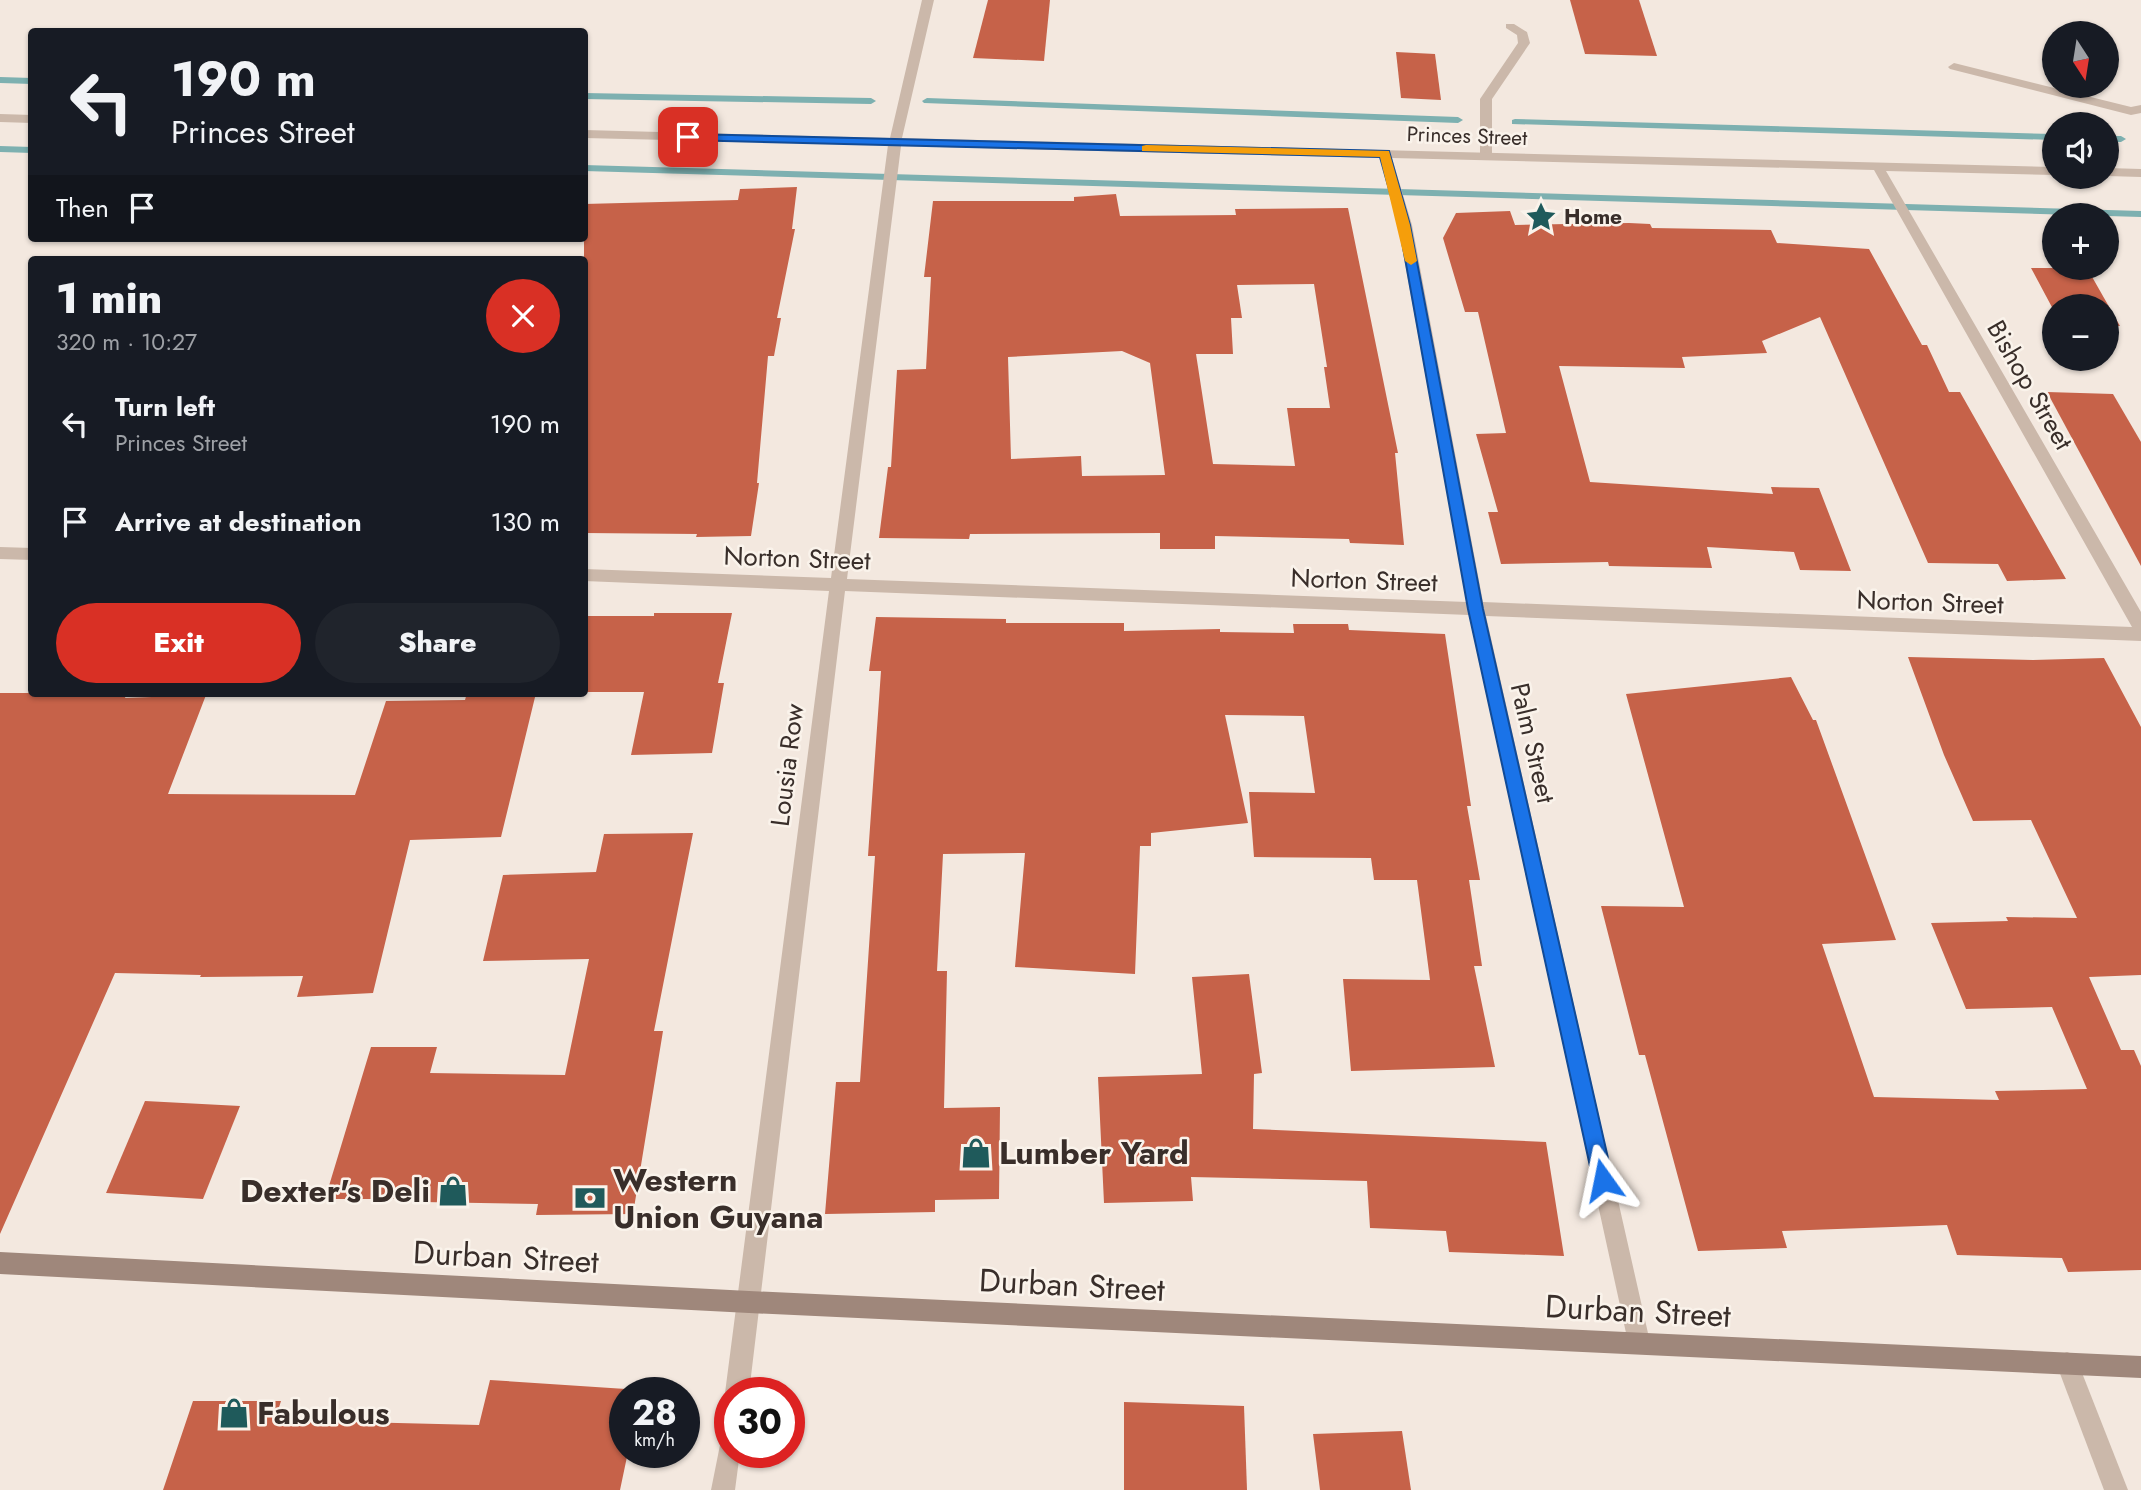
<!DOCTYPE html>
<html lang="en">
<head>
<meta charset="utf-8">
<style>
  body { margin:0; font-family:Jost,sans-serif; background:#20242c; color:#f1f3f6; height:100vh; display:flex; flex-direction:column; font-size:26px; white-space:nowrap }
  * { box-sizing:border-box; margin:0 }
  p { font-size:23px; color:#9ea1a6 }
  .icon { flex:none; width:38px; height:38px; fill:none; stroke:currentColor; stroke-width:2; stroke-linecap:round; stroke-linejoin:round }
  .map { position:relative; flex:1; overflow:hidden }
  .sheet { position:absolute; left:28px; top:256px; width:560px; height:441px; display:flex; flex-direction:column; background:#171b24; border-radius:7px; box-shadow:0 2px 5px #0004 }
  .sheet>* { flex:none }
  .banner { position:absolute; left:28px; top:28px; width:560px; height:214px; border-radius:7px; box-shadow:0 2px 5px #0004; background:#171b24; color:#f1f3f6; overflow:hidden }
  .needle { width:46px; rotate:168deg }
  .tools { position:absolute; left:2042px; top:21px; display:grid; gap:14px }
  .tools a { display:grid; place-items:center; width:77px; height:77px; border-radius:50%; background:#171b24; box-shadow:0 2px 5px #0004; font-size:35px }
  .speed { position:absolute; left:609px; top:1377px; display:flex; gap:14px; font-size:35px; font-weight:700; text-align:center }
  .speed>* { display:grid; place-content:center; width:91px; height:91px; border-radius:50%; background:#171b24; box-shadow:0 2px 5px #0004; line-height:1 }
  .speed small { font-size:18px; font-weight:400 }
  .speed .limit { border:10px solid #d22; background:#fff; color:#111 }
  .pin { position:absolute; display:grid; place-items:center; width:60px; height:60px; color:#fff; margin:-30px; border-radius:14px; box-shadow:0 4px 10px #0006 }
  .me { position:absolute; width:77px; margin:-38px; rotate:348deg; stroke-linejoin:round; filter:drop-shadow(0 0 5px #0008) }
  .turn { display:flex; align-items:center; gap:24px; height:147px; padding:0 28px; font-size:32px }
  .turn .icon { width:91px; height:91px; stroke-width:2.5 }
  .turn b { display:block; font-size:49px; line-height:60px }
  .then { display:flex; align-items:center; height:66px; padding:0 28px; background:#0003; gap:14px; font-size:26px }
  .round { display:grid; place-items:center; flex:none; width:74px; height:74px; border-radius:37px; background:#20242c }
  .overview { display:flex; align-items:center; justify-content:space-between; height:119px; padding:0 28px }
  h1 { font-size:42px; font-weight:800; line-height:52px }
  .action { display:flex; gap:14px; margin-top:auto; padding:14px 28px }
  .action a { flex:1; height:80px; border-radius:42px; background:#d93025; color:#fff; font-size:28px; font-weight:800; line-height:80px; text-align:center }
  .action a+a { background:#20242c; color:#f1f3f6 }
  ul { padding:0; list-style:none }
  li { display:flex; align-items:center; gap:21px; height:98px; padding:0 28px }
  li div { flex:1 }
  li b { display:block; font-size:26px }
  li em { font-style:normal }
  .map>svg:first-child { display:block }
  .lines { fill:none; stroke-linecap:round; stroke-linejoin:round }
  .stream { fill:#7db0b0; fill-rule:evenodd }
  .building { fill:#c66249; fill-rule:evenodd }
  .lane { fill:#cbb8aa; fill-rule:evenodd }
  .street { fill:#cbb8aa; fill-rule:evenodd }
  .secondary { fill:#9f877b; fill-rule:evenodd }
  .route { fill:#1a73e8; stroke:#114b97; stroke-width:2 }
  .slow { fill:#f59e0b }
  .labels { text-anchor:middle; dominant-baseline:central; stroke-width:5; stroke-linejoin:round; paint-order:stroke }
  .far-street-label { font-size:21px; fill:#392e2a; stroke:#faf3eb }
  .far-poi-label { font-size:21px; font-weight:bold; fill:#392e2a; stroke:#faf3eb; text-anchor:start }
  .street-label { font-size:26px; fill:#392e2a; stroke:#faf3eb }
  .near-poi-label { font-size:32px; font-weight:bold; fill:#392e2a; stroke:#faf3eb; text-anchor:start }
  .near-street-label { font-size:32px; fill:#392e2a; stroke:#faf3eb }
</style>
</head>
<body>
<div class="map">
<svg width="2141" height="1490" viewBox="0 0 2141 1490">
  <rect width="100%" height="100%" fill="#f3e8df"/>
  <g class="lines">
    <g class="stream">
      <path d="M0,77L32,78V84L0,83Z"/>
      <path d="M584,93L871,98L876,101L871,104L584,99Z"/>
      <path d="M927,98L1458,117L1463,120L1458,123L924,103L922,101Z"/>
      <path d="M1515,119L2054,134V140L1512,124V120Z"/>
      <path d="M2107,136H2121L2126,139L2121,142H2107Z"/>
      <path d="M0,146L32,147V153L0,152Z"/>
      <path d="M584,165L2141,211V217L584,171Z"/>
    </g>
  </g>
  <g class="building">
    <path d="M988,0H1050L1044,61L973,58Z"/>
    <path d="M1570,0H1639L1657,56L1585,54Z"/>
    <path d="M1396,52L1435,54L1441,100L1401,98Z"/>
    <path d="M797,187L792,229H795L777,318H781L774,356H768L757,483H759L751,536L696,537L697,534L584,533V204L738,200L740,189Z"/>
    <path d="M1116,194L1120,216L1236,215L1235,209L1348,208L1398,453H1395L1404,545L1350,543L1349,539L1215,536V549H1160V533L970,534L969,539L879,538L888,467H891L897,370L926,369L931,277H924L933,201H1074V197ZM1314,284L1327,367H1324L1330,408H1287L1295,466L1213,464L1196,354H1233L1231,318H1242L1237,285ZM1122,351L1150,363L1165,475L1082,476L1081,456L1011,459L1008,357Z"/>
    <path d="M1510,211L1515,225L1629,223L1650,224L1652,228L1771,230L1777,243L1869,249L1922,345H1927L1949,392H1960L2066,579L2007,581L1998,564L1928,563L1820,317L1762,341L1767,353L1682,357L1685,368L1559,366L1590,482L1773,494L1771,487L1819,488L1851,571L1800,570L1794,552L1707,547L1712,568L1609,566L1608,562L1501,564L1488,512H1498L1476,434L1506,433L1478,312H1465L1443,238L1456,213Z"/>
    <path d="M2031,268H2087L2120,326L2107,325V306H2054V311Z"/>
    <path d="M2047,392L2113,394L2141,442V566Z"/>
    <path d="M654,613H732L718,683H724L712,753L631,755L644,692H584V616H654Z"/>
    <path d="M876,617L1006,619V623H1124V631L1220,629V632L1294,633L1293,624H1348L1349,630L1445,634L1471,806H1467L1480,880H1469L1482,966H1474L1495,1067L1351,1071L1343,979L1430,980L1417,880H1374L1371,858L1254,857L1249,792L1315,793L1304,716L1225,715L1248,823L1151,833V846H1140L1135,974L1015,967L1025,853L943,854L937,971H947L944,1108L1000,1107L999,1199L935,1200V1212L825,1214L836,1082H860L875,856H868L881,671H869Z"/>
    <path d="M1908,657L2033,660L2104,658L2141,727V975L2089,977L2121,1050H2134L2141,1066V1270L2068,1272L2062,1258L1957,1255L1947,1225L1782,1231L1787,1248L1698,1251L1645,1055H1639L1601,906L1684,907L1626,694L1791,677L1813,720H1816L1896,940L1822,944L1874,1097L1999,1100L1995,1091L2087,1089L2052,1007L1966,1009L1931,923L2008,921L2006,917L2077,918L2031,820L1973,821L1944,755Z"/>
    <path d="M0,693H127L125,698L206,695L168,794L355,795L386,701L465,700L467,693H536L501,837L410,840L373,993L297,997L303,976L200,977L201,975L115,973L0,1234Z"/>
    <path d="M693,833L654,1031H663L633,1214L536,1215L538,1204L422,1202L423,1199H325L371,1047H437L430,1073L565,1075L589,959L483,961L503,875L596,872L604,834Z"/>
    <path d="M1249,974L1262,1073L1254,1074L1253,1129L1546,1142L1564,1256L1449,1252L1446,1231L1370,1228L1367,1181L1191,1177L1193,1201L1104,1203L1098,1077L1202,1074L1192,977Z"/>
    <path d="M145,1101L240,1106L203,1199L106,1193Z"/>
    <path d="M490,1380L641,1390V1393H625V1452H628L620,1490H163L193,1401H281L275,1420L479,1425Z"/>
    <path d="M1124,1402L1244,1406L1247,1490H1124Z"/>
    <path d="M1402,1431L1411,1490H1320L1313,1434Z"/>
  </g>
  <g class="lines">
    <g class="lane">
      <path d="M1506,24H1514L1527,32L1530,43L1492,99V156L1486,160L1480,156V99L1518,43L1517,35L1506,28Z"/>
      <path d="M1954,63L2131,107L2141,105V113L2131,115L1950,69L1948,67Z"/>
    </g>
    <g class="street">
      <path d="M922,0H934L902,138L2054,167V175L1886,171L2141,612V641L1486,616L1650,1342L1647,1350L1639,1353L1631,1350L1628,1342L1469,615L845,591L749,1393H730L729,1401L725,1393L829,591L584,581V569L831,578L888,145L584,138V130L890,138ZM901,146L1380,158L1398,225L1467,602L847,579ZM1392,158L1874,170L2132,627L1483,602L1412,225Z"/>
      <path d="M0,114L32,115V123L0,122Z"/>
      <path d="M2107,168L2141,169V177L2107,176Z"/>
      <path d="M0,547L32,548V560L0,559Z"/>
      <path d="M2067,1352L2075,1355L2128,1490H2104L2056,1363L2059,1355Z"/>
      <path d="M730,1431V1452H740L735,1490H711L722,1435Z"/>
    </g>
    <path class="secondary" d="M0,1252L749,1291L2141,1356V1378L749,1313L0,1274Z"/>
  </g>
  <path class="route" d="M688,134L1389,151L1410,225L1483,609L1613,1180L1610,1186L1603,1189L1596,1186L1593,1180L1468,609L1399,225L1380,157L684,140L682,137Z"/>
  <path class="slow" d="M1146,145L1389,151L1410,225L1417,261L1411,265L1405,261L1380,157L1142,151V146Z"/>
  <defs>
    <g id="sight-bare" transform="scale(2.415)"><path d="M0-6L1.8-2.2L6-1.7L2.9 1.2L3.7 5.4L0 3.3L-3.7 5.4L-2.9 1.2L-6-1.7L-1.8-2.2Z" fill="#1f5a5b" stroke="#faf3eb" stroke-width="2.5" paint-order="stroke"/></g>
    <g id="shop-bare" transform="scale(2.415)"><path d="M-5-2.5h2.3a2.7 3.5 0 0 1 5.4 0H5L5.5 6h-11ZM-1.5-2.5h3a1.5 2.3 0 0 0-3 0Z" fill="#1f5a5b" stroke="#faf3eb" stroke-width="2.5" paint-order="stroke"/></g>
    <g id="bank-bare" transform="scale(2.415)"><path d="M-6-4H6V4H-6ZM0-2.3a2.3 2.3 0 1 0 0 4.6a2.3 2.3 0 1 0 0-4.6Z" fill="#1f5a5b" stroke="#faf3eb" stroke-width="2.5" paint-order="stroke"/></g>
  </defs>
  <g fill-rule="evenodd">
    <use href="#sight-bare" x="1541" y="217"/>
    <use href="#shop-bare" x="976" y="1153"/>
    <use href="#shop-bare" x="453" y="1191"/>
    <use href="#bank-bare" x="590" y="1198"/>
    <use href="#shop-bare" x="234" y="1413"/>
  </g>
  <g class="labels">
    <g class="far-street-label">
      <text transform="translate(1467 136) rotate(2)">Princes Street</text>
    </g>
    <g class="far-poi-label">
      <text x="1564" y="217">Home</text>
    </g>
    <g class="street-label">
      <text transform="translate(2030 385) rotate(60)">Bishop Street</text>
      <text transform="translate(797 558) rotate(2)">Norton Street</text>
      <text transform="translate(1364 580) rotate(2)">Norton Street</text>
      <text transform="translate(1930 602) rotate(2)">Norton Street</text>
      <text transform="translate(1533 743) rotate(77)">Palm Street</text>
      <text transform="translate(787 765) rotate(-83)">Lousia Row</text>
    </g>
    <g class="near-poi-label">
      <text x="999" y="1153">Lumber Yard</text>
      <text x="613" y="1180">Western<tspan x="613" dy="37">Union Guyana</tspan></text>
      <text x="430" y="1191" text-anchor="end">Dexter's Deli</text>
      <text x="257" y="1413">Fabulous</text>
    </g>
    <g class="near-street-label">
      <text transform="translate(506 1257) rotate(3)">Durban Street</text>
      <text transform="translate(1072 1285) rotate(3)">Durban Street</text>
      <text transform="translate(1638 1311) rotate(3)">Durban Street</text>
    </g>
  </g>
</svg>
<div class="tools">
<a><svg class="needle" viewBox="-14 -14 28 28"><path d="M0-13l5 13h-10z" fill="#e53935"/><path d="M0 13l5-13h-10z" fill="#9ea1a6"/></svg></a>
<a><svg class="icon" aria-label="sound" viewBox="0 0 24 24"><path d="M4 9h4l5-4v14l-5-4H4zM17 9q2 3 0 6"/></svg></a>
<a>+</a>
<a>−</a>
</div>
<div class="speed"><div>28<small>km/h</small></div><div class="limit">30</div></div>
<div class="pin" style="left:688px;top:137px;background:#d93025"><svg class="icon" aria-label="arrive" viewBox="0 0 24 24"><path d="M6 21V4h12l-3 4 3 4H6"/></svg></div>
<svg class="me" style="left:1603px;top:1180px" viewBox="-20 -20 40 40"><path d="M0-17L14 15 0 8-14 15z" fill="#1a73e8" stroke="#fff" stroke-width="4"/></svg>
<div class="banner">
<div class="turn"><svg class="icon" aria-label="left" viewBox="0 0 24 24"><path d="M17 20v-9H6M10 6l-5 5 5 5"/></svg><div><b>190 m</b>Princes Street</div></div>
<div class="then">Then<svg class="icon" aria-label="arrive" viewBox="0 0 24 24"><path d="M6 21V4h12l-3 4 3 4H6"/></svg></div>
</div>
<section class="sheet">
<div class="overview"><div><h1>1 min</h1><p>320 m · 10:27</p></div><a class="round" style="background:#d93025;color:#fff"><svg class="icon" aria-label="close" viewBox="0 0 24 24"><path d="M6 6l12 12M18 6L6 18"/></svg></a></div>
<ul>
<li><svg class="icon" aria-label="left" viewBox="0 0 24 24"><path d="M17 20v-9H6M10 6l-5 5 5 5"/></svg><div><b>Turn left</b><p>Princes Street</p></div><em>190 m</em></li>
<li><svg class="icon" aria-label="arrive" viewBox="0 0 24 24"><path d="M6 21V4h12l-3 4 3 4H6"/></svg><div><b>Arrive at destination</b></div><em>130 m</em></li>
</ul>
<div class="action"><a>Exit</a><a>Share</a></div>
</section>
</div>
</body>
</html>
